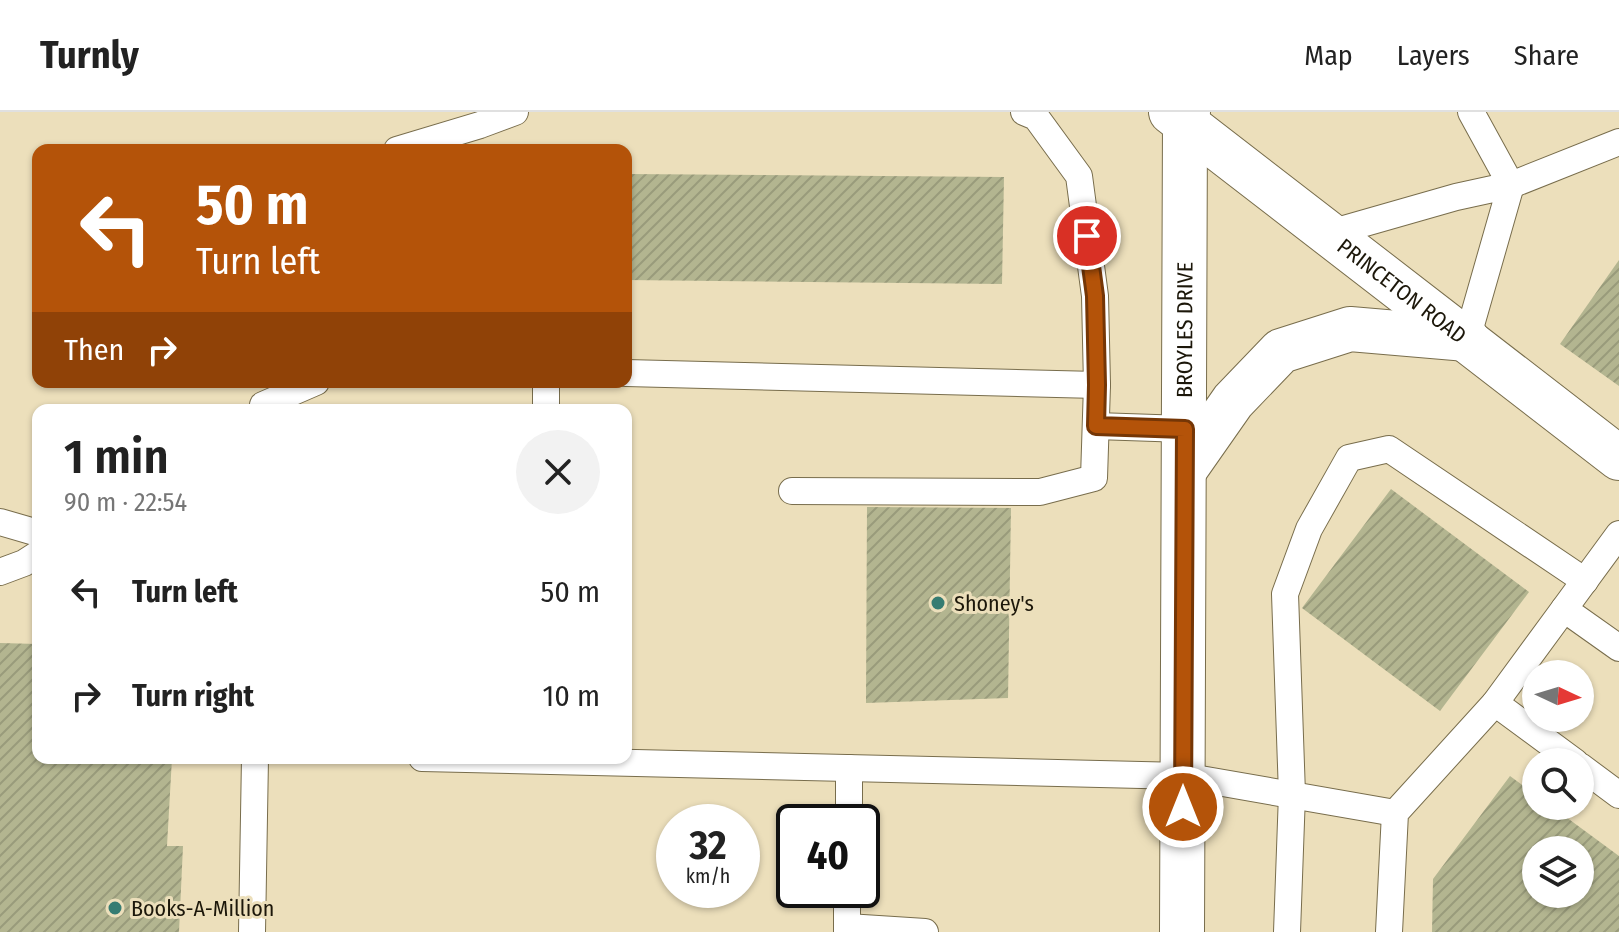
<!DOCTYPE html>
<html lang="en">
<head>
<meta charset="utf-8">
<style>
  body { margin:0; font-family:"Fira Sans Condensed",sans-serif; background:#f2f2f2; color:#222; height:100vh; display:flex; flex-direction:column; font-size:30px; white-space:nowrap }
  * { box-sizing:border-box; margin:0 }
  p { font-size:26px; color:#767676 }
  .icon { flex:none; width:44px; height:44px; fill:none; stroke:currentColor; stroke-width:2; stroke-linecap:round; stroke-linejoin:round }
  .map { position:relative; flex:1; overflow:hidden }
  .drawer { position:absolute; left:32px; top:292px; width:600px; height:360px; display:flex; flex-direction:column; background:#fff; border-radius:16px; box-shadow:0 2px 6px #0004 }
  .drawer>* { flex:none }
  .guide { position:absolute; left:32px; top:32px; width:600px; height:244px; border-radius:16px; box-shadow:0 2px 6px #0004; background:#b45309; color:#fff; overflow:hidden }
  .needle { width:52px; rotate:94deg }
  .controls { position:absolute; left:1522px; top:548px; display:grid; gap:16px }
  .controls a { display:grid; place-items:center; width:72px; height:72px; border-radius:50%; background:#fff; box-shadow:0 2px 6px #0004; font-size:40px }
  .speed { position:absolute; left:656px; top:692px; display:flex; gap:16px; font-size:40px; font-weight:700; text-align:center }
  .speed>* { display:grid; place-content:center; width:104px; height:104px; border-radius:50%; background:#fff; box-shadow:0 2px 6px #0004; line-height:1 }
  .speed small { font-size:20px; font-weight:400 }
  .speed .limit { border:4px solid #111; border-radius:12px; background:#fff; color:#111 }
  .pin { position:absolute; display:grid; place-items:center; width:68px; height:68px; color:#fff; margin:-34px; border:4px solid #fff; border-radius:50%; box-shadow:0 2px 8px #0007 }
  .me { position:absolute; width:88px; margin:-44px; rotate:0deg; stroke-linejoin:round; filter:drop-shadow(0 0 6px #0008) }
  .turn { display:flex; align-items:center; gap:28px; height:168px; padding:0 32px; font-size:36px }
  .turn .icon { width:104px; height:104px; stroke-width:2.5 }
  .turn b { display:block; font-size:56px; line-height:68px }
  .then { display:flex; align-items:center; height:76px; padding:0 32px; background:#0003; gap:16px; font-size:30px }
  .round { display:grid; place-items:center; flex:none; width:84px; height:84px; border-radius:42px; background:#f2f2f2 }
  .head { display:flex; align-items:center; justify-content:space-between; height:136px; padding:0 32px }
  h1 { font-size:48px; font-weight:600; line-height:60px }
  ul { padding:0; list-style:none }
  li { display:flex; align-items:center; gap:24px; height:104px; padding:0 32px }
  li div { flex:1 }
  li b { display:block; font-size:30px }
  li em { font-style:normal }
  header { display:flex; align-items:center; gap:48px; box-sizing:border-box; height:112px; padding:0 40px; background:#fff; border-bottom:2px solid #e0e0e0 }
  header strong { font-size:38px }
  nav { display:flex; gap:44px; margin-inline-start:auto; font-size:28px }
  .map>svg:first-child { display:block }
  .building { fill:url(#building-hatch); fill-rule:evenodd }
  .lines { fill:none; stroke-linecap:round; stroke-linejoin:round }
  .lane-casing { stroke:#786d4c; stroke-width:28 }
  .secondary-casing { stroke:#786d4c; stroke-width:46 }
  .lane { stroke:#fff; stroke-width:26 }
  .secondary { stroke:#fff; stroke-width:44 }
  .route-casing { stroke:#753606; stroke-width:20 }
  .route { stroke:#b45309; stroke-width:14 }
  .poi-dot { fill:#367c72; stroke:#ecdfbb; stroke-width:3 }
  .labels { text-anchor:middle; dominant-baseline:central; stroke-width:6; stroke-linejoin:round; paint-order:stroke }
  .street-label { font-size:22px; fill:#1c170a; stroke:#ecdfbb }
  .poi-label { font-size:22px; fill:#1c170a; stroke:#ecdfbb; text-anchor:start }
</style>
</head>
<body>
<header>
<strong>Turnly</strong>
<nav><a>Map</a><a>Layers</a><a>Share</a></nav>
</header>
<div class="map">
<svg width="1619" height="820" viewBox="0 0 1619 820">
  <defs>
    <pattern id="building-hatch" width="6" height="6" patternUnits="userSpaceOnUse" patternTransform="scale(2)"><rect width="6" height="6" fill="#b3b590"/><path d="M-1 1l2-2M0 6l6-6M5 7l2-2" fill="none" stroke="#999b7b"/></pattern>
  </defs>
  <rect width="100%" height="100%" fill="#ecdfbb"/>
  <g class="building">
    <path d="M626,62L1004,65L1002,172L626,168Z"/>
    <path d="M1619,148V274L1560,232Z"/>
    <path d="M1391,377L1529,480L1440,599L1302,496Z"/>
    <path d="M867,395L1011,396L1008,586L866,591Z"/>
    <path d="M0,531L38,532V646H172L167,734H183L179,820H0Z"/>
    <path d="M1510,664L1536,683V694H1551L1619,744V820H1432L1433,767ZM1536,738H1580V782H1536Z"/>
  </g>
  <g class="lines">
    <g class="lane-casing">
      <g id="lane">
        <path d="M1471,0L1511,73L1619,30"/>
        <path d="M397,38L480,13L515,0"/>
        <path d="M1330,121L1456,85L1511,73L1467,227"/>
        <path d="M626,261L1097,273"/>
        <path d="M263,293L316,270"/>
        <path d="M546,298V270"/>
        <path d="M1096,314L1185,317"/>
        <path d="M792,379L1040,380L1094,366L1097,273L1095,184L1079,64L1036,5L1024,0"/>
        <path d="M0,410L38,421"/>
        <path d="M1619,422L1564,497L1619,536"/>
        <path d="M0,460L24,451L38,442"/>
        <path d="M1495,591L1575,650"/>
        <path d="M422,646L1183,664L1395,701"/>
        <path d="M1580,654L1619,683"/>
        <path d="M849,710V656"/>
        <path d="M847,815L925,820"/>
        <path d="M252,820L255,646"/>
        <path d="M847,820V778"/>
        <path d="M1287,820L1292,682L1285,482L1309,417L1349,346L1389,337L1585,469"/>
        <path d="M1389,820L1395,701L1495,591L1564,497"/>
      </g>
    </g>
    <g class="secondary-casing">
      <g id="secondary">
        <path id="s1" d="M1171,0L1619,346"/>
        <path d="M1184,359L1233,289L1281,239L1350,217L1467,227"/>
        <path id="s2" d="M1182,820L1185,10L1188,0"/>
      </g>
    </g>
    <use href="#lane" class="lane"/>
    <use href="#secondary" class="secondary"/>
  </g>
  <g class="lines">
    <g class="route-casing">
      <path id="route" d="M1087,124L1095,184L1097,273L1096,314L1185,317L1183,695"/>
    </g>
    <use href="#route" class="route"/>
  </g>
  <g class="poi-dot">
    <circle cx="938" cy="491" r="8"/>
    <circle cx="115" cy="796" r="8"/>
  </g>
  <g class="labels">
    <g class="street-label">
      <text stroke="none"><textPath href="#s1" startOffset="292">PRINCETON ROAD</textPath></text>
      <text stroke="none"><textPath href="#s2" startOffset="602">BROYLES DRIVE</textPath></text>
    </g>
    <g class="poi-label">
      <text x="954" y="491">Shoney's</text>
      <text x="131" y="796">Books-A-Million</text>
    </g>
  </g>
</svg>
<div class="controls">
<a><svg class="needle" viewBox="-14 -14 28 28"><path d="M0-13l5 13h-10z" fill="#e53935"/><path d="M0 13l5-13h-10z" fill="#767676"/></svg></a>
<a><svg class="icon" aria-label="search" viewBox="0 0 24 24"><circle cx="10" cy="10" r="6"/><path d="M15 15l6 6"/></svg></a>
<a><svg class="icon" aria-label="layers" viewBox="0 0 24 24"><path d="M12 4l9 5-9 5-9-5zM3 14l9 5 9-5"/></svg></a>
</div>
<div class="speed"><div>32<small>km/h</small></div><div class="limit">40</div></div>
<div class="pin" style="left:1087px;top:124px;background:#d93025"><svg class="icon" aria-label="arrive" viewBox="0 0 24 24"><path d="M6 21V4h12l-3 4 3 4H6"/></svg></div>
<svg class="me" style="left:1183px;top:695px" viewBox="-20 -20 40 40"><circle r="17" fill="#b45309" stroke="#fff" stroke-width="3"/><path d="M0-11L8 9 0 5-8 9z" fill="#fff"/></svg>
<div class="guide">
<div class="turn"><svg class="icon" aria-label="left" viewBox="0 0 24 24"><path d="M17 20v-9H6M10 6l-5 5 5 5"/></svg><div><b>50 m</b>Turn left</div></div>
<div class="then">Then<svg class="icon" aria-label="right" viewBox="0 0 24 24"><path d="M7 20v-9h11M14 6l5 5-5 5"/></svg></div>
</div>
<section class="drawer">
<div class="head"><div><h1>1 min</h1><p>90 m · 22:54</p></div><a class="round"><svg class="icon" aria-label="close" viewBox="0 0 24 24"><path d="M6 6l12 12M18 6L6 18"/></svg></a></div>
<ul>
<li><svg class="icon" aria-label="left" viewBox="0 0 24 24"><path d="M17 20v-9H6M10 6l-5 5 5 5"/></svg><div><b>Turn left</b></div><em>50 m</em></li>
<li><svg class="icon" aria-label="right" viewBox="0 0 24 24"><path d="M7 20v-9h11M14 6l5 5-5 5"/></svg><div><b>Turn right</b></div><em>10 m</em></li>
</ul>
</section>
</div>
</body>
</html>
